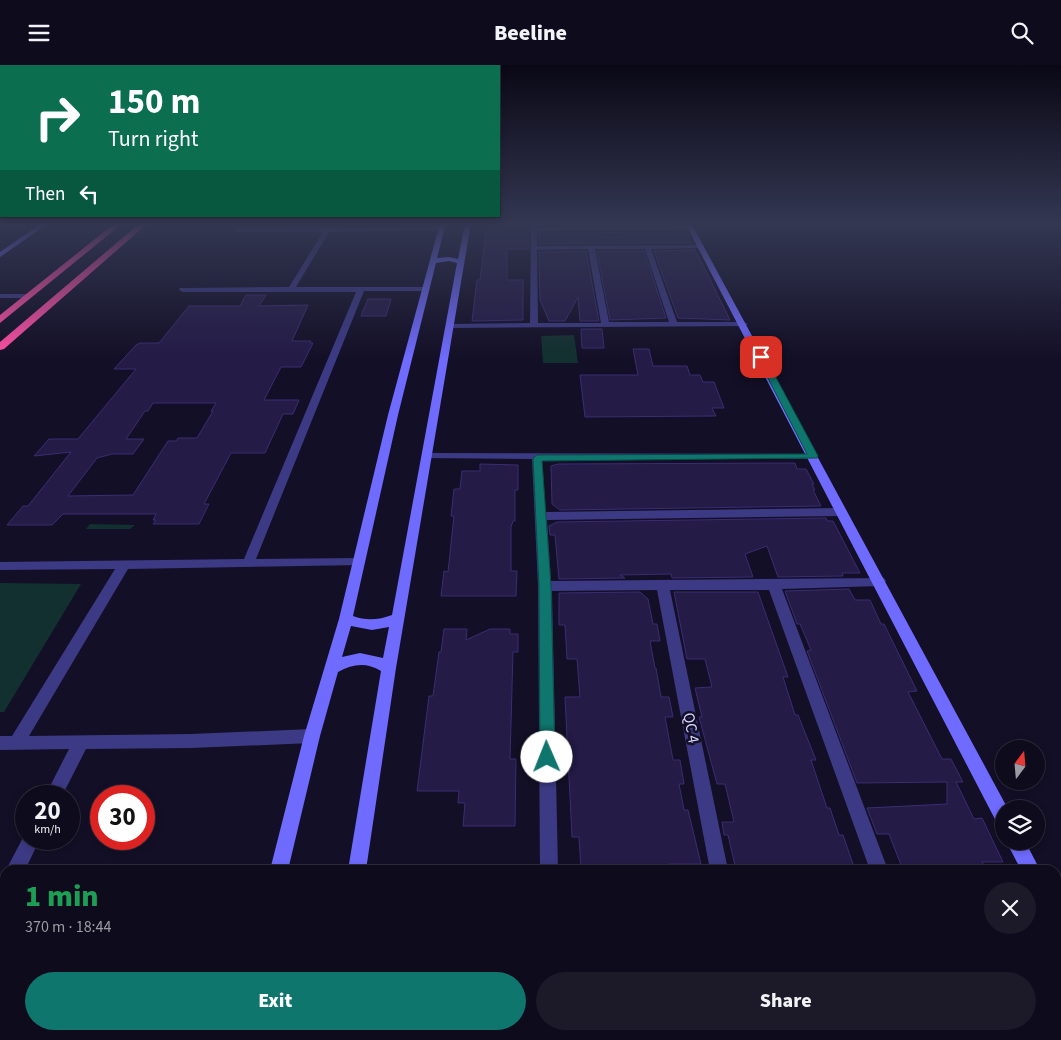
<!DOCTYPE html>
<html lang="en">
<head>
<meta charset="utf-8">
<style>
  body { margin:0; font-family:"Source Sans 3",sans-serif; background:#1c1929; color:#f1f3f6; height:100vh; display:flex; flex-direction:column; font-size:19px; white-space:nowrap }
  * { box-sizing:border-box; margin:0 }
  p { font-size:16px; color:#9b9ba3 }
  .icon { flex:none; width:28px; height:28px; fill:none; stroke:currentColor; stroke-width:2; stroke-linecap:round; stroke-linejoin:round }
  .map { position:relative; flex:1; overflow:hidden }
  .drawer { position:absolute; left:0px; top:800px; width:1061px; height:175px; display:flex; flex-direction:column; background:#0e0b1c; border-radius:15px 15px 0 0; box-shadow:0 2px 8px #0003,0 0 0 1px #2e2b3b }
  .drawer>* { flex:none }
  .banner { position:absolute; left:0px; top:0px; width:500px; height:152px; box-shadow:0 2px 8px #0003,0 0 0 1px #2e2b3b; background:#0b6e4f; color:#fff; overflow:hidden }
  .needle { width:32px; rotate:16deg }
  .tools { position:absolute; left:995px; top:675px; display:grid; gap:10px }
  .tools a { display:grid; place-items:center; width:50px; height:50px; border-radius:50%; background:#0e0b1c; box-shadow:0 2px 8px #0003,0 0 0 1px #2e2b3b; font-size:25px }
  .speed { position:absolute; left:15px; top:720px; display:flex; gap:10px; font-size:25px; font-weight:700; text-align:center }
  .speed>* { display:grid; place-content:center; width:65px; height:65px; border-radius:50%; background:#0e0b1c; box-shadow:0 2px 8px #0003,0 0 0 1px #2e2b3b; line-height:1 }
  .speed small { font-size:12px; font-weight:400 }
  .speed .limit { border:8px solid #d22; background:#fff; color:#111 }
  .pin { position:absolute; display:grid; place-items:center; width:42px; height:42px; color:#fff; margin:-21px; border-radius:10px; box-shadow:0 2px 8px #0006 }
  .me { position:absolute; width:55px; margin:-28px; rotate:359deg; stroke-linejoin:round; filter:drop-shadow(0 0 4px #0008) }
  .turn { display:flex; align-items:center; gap:18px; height:105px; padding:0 25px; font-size:22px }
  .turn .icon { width:65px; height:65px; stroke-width:2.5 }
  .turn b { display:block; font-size:35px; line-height:42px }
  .then { display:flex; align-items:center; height:48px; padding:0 25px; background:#0003; gap:10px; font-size:19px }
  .round { display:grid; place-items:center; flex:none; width:52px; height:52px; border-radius:26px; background:#1c1929 }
  .summary { display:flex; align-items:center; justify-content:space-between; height:85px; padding:0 25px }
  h1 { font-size:30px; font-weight:800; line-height:38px; color:#1e9e55 }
  .action { display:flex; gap:10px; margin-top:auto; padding:10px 25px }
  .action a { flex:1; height:58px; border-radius:30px; background:#0f766e; color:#fff; font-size:20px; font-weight:800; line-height:58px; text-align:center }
  .action a+a { background:#1c1929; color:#f1f3f6 }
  header { display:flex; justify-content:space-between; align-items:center; height:65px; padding:0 25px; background:#0e0b1c; font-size:22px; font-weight:800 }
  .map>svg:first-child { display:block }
  .green { fill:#12302f }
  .building { fill:#241b47; stroke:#3b2d73; fill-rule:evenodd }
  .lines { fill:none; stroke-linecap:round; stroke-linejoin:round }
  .street { fill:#3d3a85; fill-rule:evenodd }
  .secondary { fill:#6f6bff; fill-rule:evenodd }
  .highway { fill:#ff4fa3; fill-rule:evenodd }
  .route { fill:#0f766e; stroke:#0a4d48 }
  .labels { text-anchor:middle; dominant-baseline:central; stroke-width:5; stroke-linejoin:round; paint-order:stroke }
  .near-street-label { font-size:16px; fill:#d9d4ff; stroke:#130f26 }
</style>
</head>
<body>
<header><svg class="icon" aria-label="menu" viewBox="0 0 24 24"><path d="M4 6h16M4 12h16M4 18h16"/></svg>Beeline<svg class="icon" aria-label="search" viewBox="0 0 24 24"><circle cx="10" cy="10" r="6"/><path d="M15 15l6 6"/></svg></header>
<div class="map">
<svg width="1061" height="975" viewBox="0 0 1061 975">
  <rect width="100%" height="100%" fill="#130f26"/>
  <g class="green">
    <path d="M574,270L578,298H543L541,271Z"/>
    <path d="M90,459L135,460L130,464H86Z"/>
    <path d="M0,518L81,519L4,647H0Z"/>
  </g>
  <g class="building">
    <path d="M487,158H529V184H507V215H523V255L472,256L477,215H480Z"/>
    <path d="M539,158H681L682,160H539Z"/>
    <path d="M686,167L692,178L539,179V168Z"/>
    <path d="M695,185L708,210L730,255L678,253L654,186Z"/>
    <path d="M586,186L599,256H580L578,232L565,256H549L540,235L539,187Z"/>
    <path d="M597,186H644L666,253L610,255Z"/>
    <path d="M246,230H266L259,241L308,240L292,276H311L310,278H313L301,302H281L264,335H299L293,349H283L265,388H231L204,439H209L199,459H153L156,455H153L156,449H63L52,460H7L23,441H28L71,387L34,391L49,374H78L136,304H114L136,280L140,278H159L189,241H240ZM153,338H216L211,346H213L197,373H178L176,376H168L133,430L68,431L97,393L112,389H133L144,374H126L145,346H148Z"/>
    <path d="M368,234H391L386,251H361Z"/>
    <path d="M581,264H602L604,283H582Z"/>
    <path d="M633,284H649L653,301H687L690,310H700L703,317H714L724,343H712L716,351L585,352L580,310H638Z"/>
    <path d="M795,398L797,404H806L814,419H812L815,425H813L821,441L560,445L552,439L551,401L558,399Z"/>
    <path d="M480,399L518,400V425H515V456H513L511,462V506H517L516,531H441L444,506L448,507L454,451H451L454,424H460L462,406H480Z"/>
    <path d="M826,453L827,456H833L860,508H842L843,511L778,512L767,481L745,489L753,512L672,513L671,509L620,510L625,513L559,514L555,470H550L549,461L557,457Z"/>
    <path d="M849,524L855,535H870L881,559H884L917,626L908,627L942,694H951L963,717H956L974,754L982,753L1003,797H982L986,805H903L889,769H877L867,743L947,739V717L857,718L807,586L811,585L800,559H797L785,526Z"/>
    <path d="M640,527L648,534L653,559H657L660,576H650L655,603H656L661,632H669L673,652H665L673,695H680L684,719H679L684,745H688L701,799H669L670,805H581L579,772H572L565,632H580L577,594H567L565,560H559V528Z"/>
    <path d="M674,527H758L788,612H783L795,650H798L816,695H811L827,743H830L839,770H843L855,805H736L728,770H724L722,757H734L725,719H717L699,652H702L695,623L712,622L705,594H687Z"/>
    <path d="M444,564H467L466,575L490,564H510V569H518V587H513L510,694H516L515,761H463L465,738H458L459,726H417L429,631H433L439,587H441Z"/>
  </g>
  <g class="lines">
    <g class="street">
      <path d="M531,158H537V162H693L694,163L691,165L537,166V181L703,180L704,181L701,183L651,184L677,257H744L748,259L744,261L447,263V259H450L530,258ZM588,184L601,258H538L537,185ZM595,184H645L669,257H609Z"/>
      <path d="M0,159L42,158L45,160L42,162L0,163Z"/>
      <path d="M441,162L443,163V165L329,167L296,222H425L429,224L425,226H364L256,494L358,493L362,494L364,497L362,500L128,504L29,671L191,669L312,664L318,666L320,671L318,676L312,678L191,683L86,684L62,731H45L69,684L0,685V671H12L115,504L0,505V497L244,494L356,227H183L179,225L180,223L289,222L323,167H235V165L237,164Z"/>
      <path d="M0,229H29L33,231L29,233H0Z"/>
      <path d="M427,388L817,389L818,391L813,394H542L546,447L841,443L847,447L841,451L547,455L551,516L884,513L886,516L884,519L879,521L782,524L888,805H870L769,525H670L728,805H710L657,525L552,526L558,805H540L538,521L532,394L423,393L422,391L423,389Z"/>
      <path d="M26,767V774H40L25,805H6Z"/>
      <path d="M5,815V843L0,845V818Z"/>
      <rect x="1056" y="907" width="5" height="20"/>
      <rect x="542" y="970" width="22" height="5"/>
    </g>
    <g class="secondary">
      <path d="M42,158H49L0,192V187Z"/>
      <path d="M440,158H446L437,193L449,192L458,194L465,158H471L396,603L366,805H348L381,606C366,597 353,599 338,607L320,671L288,805H270L304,671L339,554L388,350ZM449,196L457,198L392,550C379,555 366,556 353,551L398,350L436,198ZM351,561L372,565L389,562L383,593L360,588L342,592Z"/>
      <path d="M685,158H691L1008,744H1004V762L998,760Z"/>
      <path d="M1006,776H1025L1040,805H1021Z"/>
      <path d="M1056,844L1061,846V873L1056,871Z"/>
      <path d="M226,970H248L246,975H224Z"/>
      <path d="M317,970H339L338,975H316Z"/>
    </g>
    <g class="highway">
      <path d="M115,158H123L0,258V250Z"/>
      <path d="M140,158H148L4,284L0,285V277Z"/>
    </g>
  </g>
  <linearGradient id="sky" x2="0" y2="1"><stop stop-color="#0a0815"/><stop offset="0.54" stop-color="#333752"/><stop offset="1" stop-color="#333752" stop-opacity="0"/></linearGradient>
  <rect width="1061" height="294" fill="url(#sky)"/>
  <path class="route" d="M761,290L765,292L818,391L817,393L542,396L551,521L555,692L552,696L547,698L542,696L540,692L539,521L533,393L537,390L807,389L757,292Z"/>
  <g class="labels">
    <g class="near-street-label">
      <text transform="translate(691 663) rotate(79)">QC 4</text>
    </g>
  </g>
</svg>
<div class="tools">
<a><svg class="needle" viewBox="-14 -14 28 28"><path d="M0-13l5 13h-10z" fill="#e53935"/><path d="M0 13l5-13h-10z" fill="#9b9ba3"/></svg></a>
<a><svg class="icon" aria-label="layers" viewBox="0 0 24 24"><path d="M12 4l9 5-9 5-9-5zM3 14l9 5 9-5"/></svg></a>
</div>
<div class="speed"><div>20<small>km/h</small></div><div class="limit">30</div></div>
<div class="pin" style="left:761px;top:292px;background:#d93025"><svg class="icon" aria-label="arrive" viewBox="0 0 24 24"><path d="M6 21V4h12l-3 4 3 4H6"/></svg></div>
<svg class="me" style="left:547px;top:692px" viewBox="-20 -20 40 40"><circle r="19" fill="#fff"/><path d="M0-13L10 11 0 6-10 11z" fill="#0f766e"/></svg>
<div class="banner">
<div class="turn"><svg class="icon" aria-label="right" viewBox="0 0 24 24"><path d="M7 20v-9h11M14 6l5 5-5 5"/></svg><div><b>150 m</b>Turn right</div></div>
<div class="then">Then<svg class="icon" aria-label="left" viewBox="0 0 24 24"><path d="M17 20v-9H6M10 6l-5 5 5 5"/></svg></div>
</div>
<section class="drawer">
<div class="summary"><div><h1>1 min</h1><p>370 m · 18:44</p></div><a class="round"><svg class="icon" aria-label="close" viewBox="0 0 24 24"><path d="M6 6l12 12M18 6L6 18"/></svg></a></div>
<div class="action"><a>Exit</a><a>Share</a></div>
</section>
</div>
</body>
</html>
